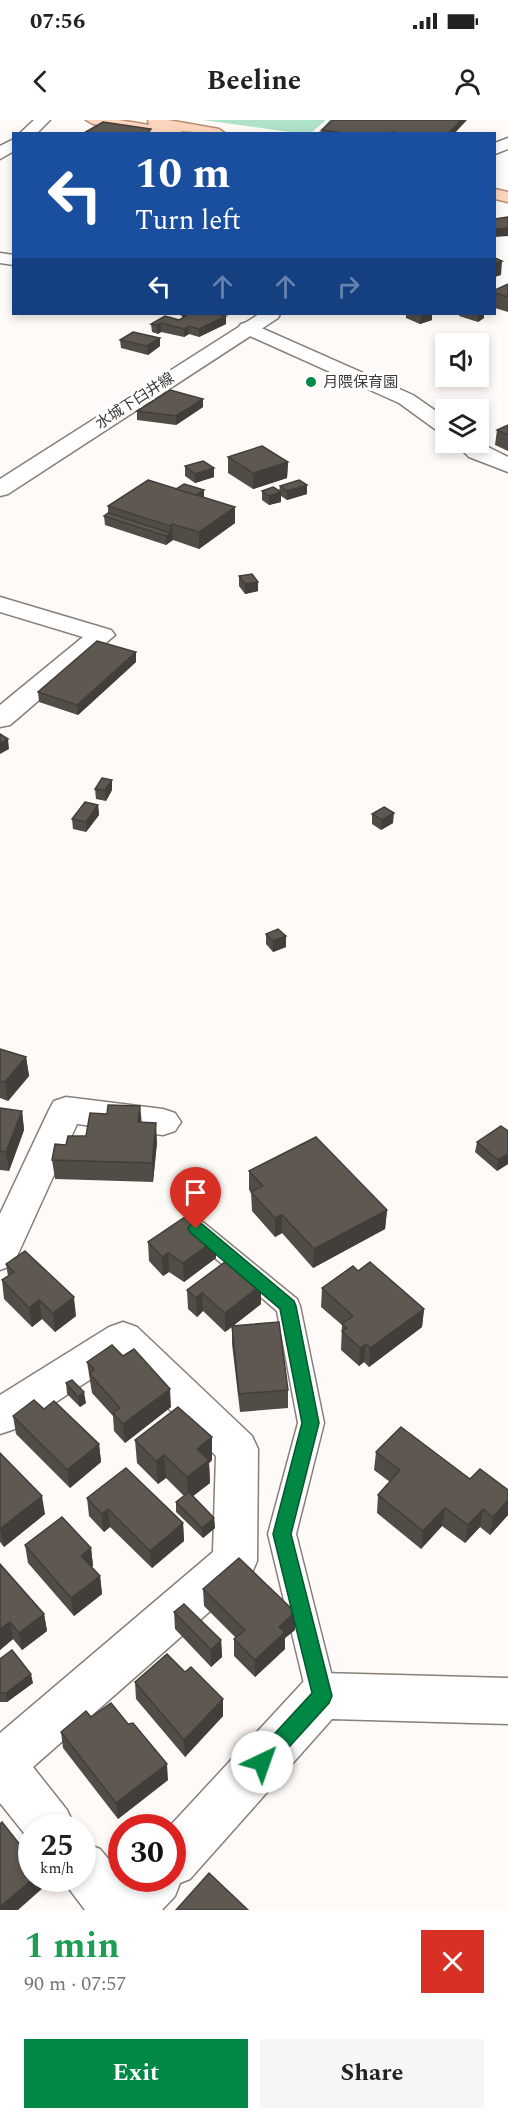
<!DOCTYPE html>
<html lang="en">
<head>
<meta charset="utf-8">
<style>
  body { margin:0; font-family:Spectral,"Noto Sans JP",serif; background:#f6f6f6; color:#222; height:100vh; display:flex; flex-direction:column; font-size:22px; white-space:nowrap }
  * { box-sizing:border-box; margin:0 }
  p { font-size:20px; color:#767676 }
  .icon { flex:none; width:33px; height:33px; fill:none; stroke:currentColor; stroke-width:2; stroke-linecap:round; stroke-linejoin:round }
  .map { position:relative; height:1790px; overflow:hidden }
  .details { display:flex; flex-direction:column; background:#fff; flex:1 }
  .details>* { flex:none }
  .hud { position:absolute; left:12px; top:12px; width:484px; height:183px; border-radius:0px; box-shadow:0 3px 9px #0003; background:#1a4fa0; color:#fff; overflow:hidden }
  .tools { position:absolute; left:435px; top:213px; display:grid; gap:12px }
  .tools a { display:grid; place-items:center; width:54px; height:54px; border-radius:0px; background:#fff; box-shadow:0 3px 9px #0003; font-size:30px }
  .speed { position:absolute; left:18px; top:1694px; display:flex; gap:12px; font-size:30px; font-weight:700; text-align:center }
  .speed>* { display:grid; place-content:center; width:78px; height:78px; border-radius:50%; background:#fff; box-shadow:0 3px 9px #0003; line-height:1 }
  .speed small { font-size:15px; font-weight:400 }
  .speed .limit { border:9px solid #d22; background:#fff; color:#111 }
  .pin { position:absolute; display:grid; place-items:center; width:51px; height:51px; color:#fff; margin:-62px -26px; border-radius:50% 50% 50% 0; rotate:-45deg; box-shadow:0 0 6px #0007 }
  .pin .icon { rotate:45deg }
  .me { position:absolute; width:66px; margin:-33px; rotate:42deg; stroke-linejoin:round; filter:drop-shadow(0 0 4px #0008) }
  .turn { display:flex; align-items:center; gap:21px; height:126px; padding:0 24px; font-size:27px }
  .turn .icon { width:78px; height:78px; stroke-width:2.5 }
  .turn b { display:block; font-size:42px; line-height:51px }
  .lanes { display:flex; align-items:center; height:57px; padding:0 24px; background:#0003; justify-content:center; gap:30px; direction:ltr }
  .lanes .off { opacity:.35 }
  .round { display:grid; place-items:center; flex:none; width:63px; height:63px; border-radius:0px; background:#f6f6f6 }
  .head { display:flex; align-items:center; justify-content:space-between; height:102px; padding:0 24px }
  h1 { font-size:36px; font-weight:700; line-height:45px; color:#1e9e55 }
  .cta { display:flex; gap:12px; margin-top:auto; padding:12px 24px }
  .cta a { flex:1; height:69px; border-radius:0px; background:#018844; color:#fff; font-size:24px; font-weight:700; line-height:69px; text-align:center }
  .cta a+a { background:#f6f6f6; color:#222 }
  .status { display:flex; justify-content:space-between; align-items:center; height:42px; padding:0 30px; background:#fff; direction:ltr }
  .status svg { height:16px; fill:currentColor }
  header { display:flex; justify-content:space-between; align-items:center; height:78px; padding:0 24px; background:#fff; font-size:27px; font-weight:700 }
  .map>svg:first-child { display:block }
  .green { fill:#aee3c8 }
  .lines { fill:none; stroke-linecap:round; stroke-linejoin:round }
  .stream { fill:#678d9e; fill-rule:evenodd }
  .lane-casing { stroke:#877f78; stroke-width:3 }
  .street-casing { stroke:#877f78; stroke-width:3 }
  .secondary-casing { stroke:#877f78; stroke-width:3 }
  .primary-casing { stroke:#b98c72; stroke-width:3 }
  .lane { fill:#fff; fill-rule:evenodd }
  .street { fill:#fff; fill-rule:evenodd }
  .secondary { fill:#fff; fill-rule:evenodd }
  .primary { fill:#fdd5be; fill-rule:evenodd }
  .wall { fill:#524c46 }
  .shaded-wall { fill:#423e39 }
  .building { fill:#5f5851; stroke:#423e39; stroke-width:1.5 }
  .route { fill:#018844; stroke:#01582c; stroke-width:1.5 }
  .poi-dot { fill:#018844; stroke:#fff; stroke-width:2 }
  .labels { text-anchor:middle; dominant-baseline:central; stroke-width:6; stroke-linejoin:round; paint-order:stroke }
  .far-poi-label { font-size:15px; fill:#3d3936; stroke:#fff; text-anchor:start }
  .far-street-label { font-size:15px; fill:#3d3936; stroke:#fff }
</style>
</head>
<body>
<div class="status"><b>07:56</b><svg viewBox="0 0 49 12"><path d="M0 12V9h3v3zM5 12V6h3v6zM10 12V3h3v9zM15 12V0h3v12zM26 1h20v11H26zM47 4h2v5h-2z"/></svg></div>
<header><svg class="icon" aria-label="back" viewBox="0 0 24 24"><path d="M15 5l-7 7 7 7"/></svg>Beeline<svg class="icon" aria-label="person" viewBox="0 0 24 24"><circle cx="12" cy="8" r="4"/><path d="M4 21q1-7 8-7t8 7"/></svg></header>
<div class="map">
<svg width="508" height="1790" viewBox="0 0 508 1790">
  <rect width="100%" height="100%" fill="#fefaf7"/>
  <path class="green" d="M203,0H326L311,13L304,14Z"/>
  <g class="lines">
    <path class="stream" d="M330,0H336L323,14H317Z"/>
    <g class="lane-casing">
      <path id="lane" d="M196,1100L204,1103L297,1179L300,1186L324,1303L296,1414L337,1576L333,1586L322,1590L311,1586L307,1576L268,1414L298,1303L277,1191L188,1115L184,1109L188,1103Z"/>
    </g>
    <g class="street-casing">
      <g id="street">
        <path d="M34,0H50L36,14H19Z"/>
        <path d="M14,19V31L0,39V26Z"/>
        <path d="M0,133L14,135V145L0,143Z"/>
        <path d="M248,202L413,275L446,298V314L439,312L399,283L241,212L238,208L241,204Z"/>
        <path d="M454,322H478L508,337V352L469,337Z"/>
        <path d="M0,477L111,510L115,515L10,605L0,607V585L83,517L0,492Z"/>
        <path d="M66,977L163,989L175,993L181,1002L175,1011L163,1015L77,1004L13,1145L0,1150V1094L49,990L54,981Z"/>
        <path d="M123,1202L137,1207L252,1316L258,1329L257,1441L251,1455L33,1647L67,1690L75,1707H32V1723L0,1683V1613L213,1432L216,1336L120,1240L15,1309L0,1314V1275L109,1207Z"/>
        <path d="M322,1553L508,1558V1604L332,1599L190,1759L180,1763L175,1776L162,1790H85L61,1758H82V1722L100,1729L122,1755V1758H172V1707H169L305,1560Z"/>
      </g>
    </g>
    <g class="secondary-casing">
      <g id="secondary">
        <path d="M508,18V29L495,34V23Z"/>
        <path d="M259,194H280L278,198L8,374L0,376V359Z"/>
      </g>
    </g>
    <g class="primary-casing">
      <g id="primary">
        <path d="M86,0H119L149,5L148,0H168L219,9L226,14L181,11L182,14H146L93,4Z"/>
        <path d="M495,69L508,72V82L495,79Z"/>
      </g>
    </g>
    <use href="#lane" class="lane"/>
    <use href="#street" class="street"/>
    <use href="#secondary" class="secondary"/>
    <use href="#primary" class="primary"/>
  </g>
  <g class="wall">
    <path d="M322,10L454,14H322Z"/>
    <path d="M508,164V192L495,188V170Z"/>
    <path d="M406,194H432V200L420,204L406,198Z"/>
    <path d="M460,194H484V198L478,202L459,196Z"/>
    <path d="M182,195L226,204L199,217L189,214L184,217L161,212L158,214L152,212L151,204L179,200L182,198Z"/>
    <path d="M160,218V226L148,235L121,228L120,220Z"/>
    <path d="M203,279V287L176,305L137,300V291Z"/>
    <path d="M508,305V331L495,325L497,310Z"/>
    <path d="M228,337L288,342L287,358L253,369L228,353Z"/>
    <path d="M185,346L214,357L195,363L185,356Z"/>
    <path d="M280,366L307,374L287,380L281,376V382L269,385L262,380V371H279Z"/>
    <path d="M204,377L235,403L199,429L173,420L166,425L105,405L104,396L108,393V386Z"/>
    <path d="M239,456L258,471L245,474L239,466Z"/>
    <path d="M136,532V542L78,595L39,582L38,572Z"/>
    <path d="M112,660V670L106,681L96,679L95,669Z"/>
    <path d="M98,685L99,695L86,712L73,709L72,699Z"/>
    <path d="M372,694L393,703L381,710L372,704Z"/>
    <path d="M266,814L286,816V827L273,832L266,824Z"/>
    <path d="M0,929L26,937L29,956L8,981L0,978Z"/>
    <path d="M140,986L141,1002L157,1022L153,1062L55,1059L52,1040L66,1025L86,1016L107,994Z"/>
    <path d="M0,988L22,991L24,1010L9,1051L0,1050Z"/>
    <path d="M508,1011V1044L497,1051L475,1032L477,1022Z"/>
    <path d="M249,1051L387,1090L385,1109L313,1148L282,1113L275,1117L252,1091L251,1072L249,1070Z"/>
    <path d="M216,1119V1138L184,1162L169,1152L163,1156L149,1141L148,1122Z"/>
    <path d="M6,1144L76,1196L55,1212L42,1199L32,1207L4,1179L2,1160L8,1156Z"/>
    <path d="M358,1151L424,1189L422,1207L369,1247L364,1242L359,1246L341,1230L342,1205L321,1187L322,1168Z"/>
    <path d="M187,1170L261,1184L233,1206L288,1270V1288L240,1292L232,1224V1207L225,1212L203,1191L197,1197L188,1189Z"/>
    <path d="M87,1242L171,1287L125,1323L114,1311L113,1296L92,1273Z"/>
    <path d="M66,1263L86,1283L80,1287L67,1274Z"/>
    <path d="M44,1289L99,1324L101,1342L70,1368L16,1314L13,1296Z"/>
    <path d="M135,1320L212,1340L209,1343L210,1363L193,1376L214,1398L215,1408L203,1418L176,1392V1382L184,1376L166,1358L158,1364L137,1343Z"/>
    <path d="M376,1332L508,1370V1395L490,1415L480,1407L465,1423L442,1406L421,1429L377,1393L378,1375L390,1362L374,1350Z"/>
    <path d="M0,1333L45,1394L4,1427L0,1422Z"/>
    <path d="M87,1378L183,1403L184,1421L152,1448L110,1407L104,1412L89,1396Z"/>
    <path d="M25,1425L91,1428L93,1446L91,1447L100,1456L102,1474L74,1496L28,1443Z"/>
    <path d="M0,1444L44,1494L47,1511L22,1530L13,1519L0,1530Z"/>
    <path d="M203,1469L295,1510L285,1518V1529L255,1557L234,1536V1519L235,1517L204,1486Z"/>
    <path d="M174,1492L221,1520L222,1537L211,1547L175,1509Z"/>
    <path d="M0,1539L33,1563L7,1582H0Z"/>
    <path d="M185,1552L223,1579V1596L185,1637L136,1579L135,1562Z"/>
    <path d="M91,1597L168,1660L118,1699L63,1628L61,1612Z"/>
  </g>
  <g class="shaded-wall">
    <path d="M461,0H467L454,14H448Z"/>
    <path d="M508,108V116L495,117V109Z"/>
    <path d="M502,141L501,155L495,157V143Z"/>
    <path d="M421,194H432V200L420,204Z"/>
    <path d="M478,194H484V198L478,202Z"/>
    <path d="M226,196V204L199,217V209Z"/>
    <path d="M161,203V212L158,214L157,205Z"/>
    <path d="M189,206V214L184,217V209Z"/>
    <path d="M160,218V226L148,235L147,226Z"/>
    <path d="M203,279V287L176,305V296Z"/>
    <path d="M288,342L287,358L253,369V353Z"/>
    <path d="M214,348V357L195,363V354Z"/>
    <path d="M307,365V374L287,380V371Z"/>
    <path d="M204,370V379L192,377Z"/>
    <path d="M281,372V382L269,385V376Z"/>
    <path d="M235,387V403L199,429V412Z"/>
    <path d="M172,404L173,420L170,422V406Z"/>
    <path d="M170,413V422L166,425V416Z"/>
    <path d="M258,462V471L245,474V464Z"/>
    <path d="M136,532V542L78,595L77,585Z"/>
    <path d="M8,619L9,629L0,634V623Z"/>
    <path d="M112,660V670L106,681L105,670Z"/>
    <path d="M98,685L99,695L86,712V702Z"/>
    <path d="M394,693L393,703L381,710L382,700Z"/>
    <path d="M286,816V827L273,832V821Z"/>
    <path d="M26,937L29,956L8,981L5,962Z"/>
    <path d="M140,986L142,1005L138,1002Z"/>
    <path d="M22,991L24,1010L9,1051L6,1032Z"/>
    <path d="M156,1003L157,1022L153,1062L152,1043Z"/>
    <path d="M508,1034V1044L497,1051L498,1040Z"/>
    <path d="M387,1090L385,1109L313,1148L314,1129Z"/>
    <path d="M282,1095V1113L275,1117V1098Z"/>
    <path d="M216,1119V1138L184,1162L183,1143Z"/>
    <path d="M168,1133L169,1152L163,1156L162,1137Z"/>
    <path d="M261,1165V1184L225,1212V1193Z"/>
    <path d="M202,1173L203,1191L197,1197L196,1178Z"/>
    <path d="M74,1177L76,1196L55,1212L53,1193Z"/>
    <path d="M39,1180L42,1199L32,1207L29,1188Z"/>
    <path d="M424,1189L422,1207L369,1247L370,1228Z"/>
    <path d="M366,1224L364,1242L359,1246L360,1228Z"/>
    <path d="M170,1269L171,1287L125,1323L123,1304Z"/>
    <path d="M84,1272L86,1283L80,1287L78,1277Z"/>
    <path d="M212,1317V1340L209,1343L210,1363L188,1380L187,1357L197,1329Z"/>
    <path d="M99,1324L101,1342L70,1368L67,1350Z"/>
    <path d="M164,1335L166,1358L158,1364L156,1341Z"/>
    <path d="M42,1376L45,1394L4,1427L0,1409Z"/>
    <path d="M508,1380V1395L490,1415L493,1397Z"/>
    <path d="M445,1388L442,1406L421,1429L423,1411Z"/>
    <path d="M108,1389L110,1407L104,1412L102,1394Z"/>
    <path d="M483,1389L480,1407L465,1423L468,1405Z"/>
    <path d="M214,1398L215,1408L203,1418L202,1408Z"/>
    <path d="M183,1403L184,1421L152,1448L150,1431Z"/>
    <path d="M91,1428L93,1446L83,1453L81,1436Z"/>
    <path d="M100,1456L102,1474L74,1496L71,1478Z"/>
    <path d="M295,1492V1510L285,1518V1529L255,1557V1540L279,1507Z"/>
    <path d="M44,1494L47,1511L22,1530L19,1513Z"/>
    <path d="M10,1502L13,1519L0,1530V1509Z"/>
    <path d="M221,1520L222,1537L211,1547V1530Z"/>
    <path d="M31,1554L33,1563L7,1582L6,1573Z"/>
    <path d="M223,1579V1596L185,1637L184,1620Z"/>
    <path d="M167,1644L168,1660L118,1699L116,1683Z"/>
    <path d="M34,1758H42L44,1767L18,1790H0V1787Z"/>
  </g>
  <g class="building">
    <path d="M333,0H461L448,14H407L392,12L391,14H350L322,10Z"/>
    <path d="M103,2L151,9L147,14H82Z"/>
    <path d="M508,97V108L495,109V99Z"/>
    <path d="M495,138L502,141L495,143Z"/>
    <path d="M508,164V177L495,173V170Z"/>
    <path d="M185,194H217L226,196L199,209L189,206L184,209L161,203L157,205L151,204L165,196L179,200L186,196L182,195Z"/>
    <path d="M133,212L160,218L147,226L120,220Z"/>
    <path d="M170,270L203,279L176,296L137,291Z"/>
    <path d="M508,305V315L497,310Z"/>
    <path d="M262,326L288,342L253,353L228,337Z"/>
    <path d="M203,341L214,348L195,354L185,346Z"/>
    <path d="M148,360L235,387L199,412L172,404L170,406L108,386Z"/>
    <path d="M299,360L307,365L287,371L280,366Z"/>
    <path d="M184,364L204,370L196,375L176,369Z"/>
    <path d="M273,367L281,372L269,376L262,371Z"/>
    <path d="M108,393L170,413L166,416L104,396Z"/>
    <path d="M252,454L258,462L245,464L239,456Z"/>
    <path d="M97,521L136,532L77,585L38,572Z"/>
    <path d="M0,614L8,619L0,623Z"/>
    <path d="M102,658L112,660L105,670L95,669Z"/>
    <path d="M85,682L98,685L86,702L72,699Z"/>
    <path d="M384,687L394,693L382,700L372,694Z"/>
    <path d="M278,809L286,816L273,821L266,814Z"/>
    <path d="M0,929L26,937L5,962L0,961Z"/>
    <path d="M108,985L140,986L138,1002L156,1003L152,1043L52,1040L55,1024L66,1025L68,1016H86L90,993L107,994Z"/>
    <path d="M0,988L22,991L6,1032L0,1031Z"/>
    <path d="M501,1006L508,1011V1034L498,1040L477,1022Z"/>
    <path d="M316,1017L387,1090L314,1129L282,1095L275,1098L251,1072L263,1066L249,1051Z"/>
    <path d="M188,1095L216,1119L183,1143L168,1133L162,1137L148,1122Z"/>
    <path d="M25,1131L74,1177L53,1193L39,1180L29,1188L2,1160L14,1152L6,1144Z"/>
    <path d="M229,1139L261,1165L225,1193L202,1173L196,1178L187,1170Z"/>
    <path d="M370,1142L424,1189L370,1228L366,1224L360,1228L342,1211L347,1208L342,1204L353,1196L322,1168L353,1146L358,1151Z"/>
    <path d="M279,1202L288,1270L239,1274L232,1206Z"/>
    <path d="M112,1225L123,1236L134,1229L170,1269L123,1304L113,1293L120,1288L90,1254L94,1249L87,1242Z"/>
    <path d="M72,1260L84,1272L78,1277L66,1263Z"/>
    <path d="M34,1280L44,1289L54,1281L99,1324L67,1350L13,1296Z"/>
    <path d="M178,1287L212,1317L197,1329L209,1340L187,1357L164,1335L156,1341L135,1320Z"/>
    <path d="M401,1307L470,1359L480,1349L508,1370V1380L493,1397L483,1389L468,1405L445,1388L423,1411L378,1375L400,1350L376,1332Z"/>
    <path d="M0,1333L42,1376L0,1409Z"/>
    <path d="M126,1348L183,1403L150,1431L108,1389L102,1394L87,1378Z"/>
    <path d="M189,1372L214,1398L202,1408L176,1382Z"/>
    <path d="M62,1397L91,1428L81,1436L100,1456L71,1478L25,1425Z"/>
    <path d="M239,1438L295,1492L279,1507L285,1512L255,1540L234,1519L245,1510L203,1469Z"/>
    <path d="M0,1444L44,1494L19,1513L10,1502L0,1509Z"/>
    <path d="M184,1484L221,1520L211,1530L174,1492Z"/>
    <path d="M12,1530L31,1554L6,1573H0V1539Z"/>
    <path d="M167,1534L185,1552L191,1547L223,1579L184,1620L135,1562Z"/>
    <path d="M111,1583L128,1604L133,1603L167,1644L116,1683L61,1612L86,1591L91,1597Z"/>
    <path d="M2,1702L32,1740V1758H34L0,1787V1704Z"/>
    <path d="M209,1753L248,1790H176Z"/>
  </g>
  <path class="route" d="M196,1103L202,1104L294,1181L296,1186L319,1303L291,1414L332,1576L329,1583L269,1649L262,1652L255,1649L252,1642L255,1635L312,1573L273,1414L302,1303L280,1189L191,1113L188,1109L191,1104Z"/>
  <circle class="poi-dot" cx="311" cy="262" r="6"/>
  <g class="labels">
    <g class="far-poi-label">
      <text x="323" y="262">月隈保育園</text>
    </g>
    <g class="far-street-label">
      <text transform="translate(135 281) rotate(-33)">水城下臼井線</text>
    </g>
  </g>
</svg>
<div class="tools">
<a><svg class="icon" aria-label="sound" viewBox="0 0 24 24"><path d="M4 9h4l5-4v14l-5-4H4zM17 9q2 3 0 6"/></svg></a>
<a><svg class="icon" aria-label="layers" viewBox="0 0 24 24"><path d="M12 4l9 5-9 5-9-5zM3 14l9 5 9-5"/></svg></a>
</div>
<div class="speed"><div>25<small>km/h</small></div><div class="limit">30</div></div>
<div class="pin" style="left:196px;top:1109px;background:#d93025"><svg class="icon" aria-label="arrive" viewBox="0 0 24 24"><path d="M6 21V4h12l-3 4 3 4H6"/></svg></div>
<svg class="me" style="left:262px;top:1642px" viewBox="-20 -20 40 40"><circle r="19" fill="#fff"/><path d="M0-13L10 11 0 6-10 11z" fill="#018844"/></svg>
<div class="hud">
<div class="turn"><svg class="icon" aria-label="left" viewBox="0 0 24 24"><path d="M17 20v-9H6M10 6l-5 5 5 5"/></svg><div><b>10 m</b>Turn left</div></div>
<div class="lanes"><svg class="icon" aria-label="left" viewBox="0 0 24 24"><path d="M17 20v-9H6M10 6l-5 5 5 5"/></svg><svg class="icon off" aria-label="ahead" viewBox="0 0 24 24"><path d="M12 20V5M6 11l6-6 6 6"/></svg><svg class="icon off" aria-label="ahead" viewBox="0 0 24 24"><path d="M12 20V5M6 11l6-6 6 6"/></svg><svg class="icon off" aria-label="right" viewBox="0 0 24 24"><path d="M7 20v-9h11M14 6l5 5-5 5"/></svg></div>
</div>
</div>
<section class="details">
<div class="head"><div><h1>1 min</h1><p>90 m · 07:57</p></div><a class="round" style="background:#d93025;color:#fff"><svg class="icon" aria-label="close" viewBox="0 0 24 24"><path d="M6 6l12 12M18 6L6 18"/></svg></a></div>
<div class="cta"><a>Exit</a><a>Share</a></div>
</section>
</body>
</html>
